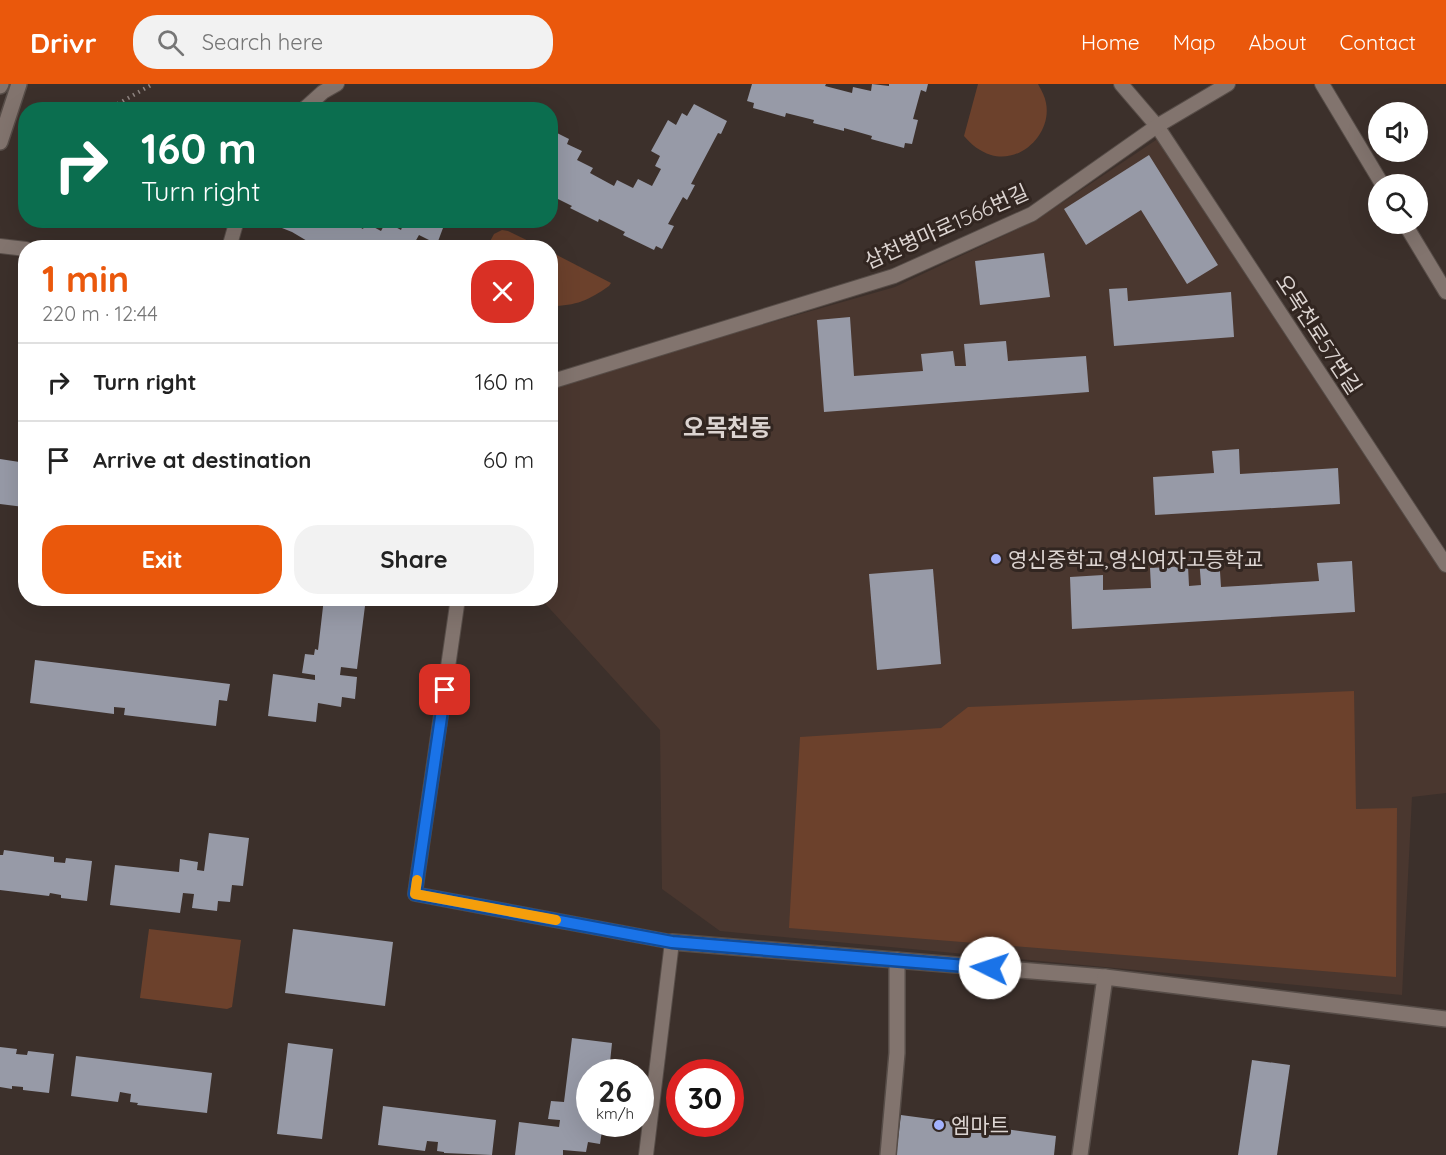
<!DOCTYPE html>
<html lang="en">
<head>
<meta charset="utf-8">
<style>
  body { margin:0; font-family:Quicksand,"Noto Sans KR",sans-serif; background:#f2f2f2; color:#222; height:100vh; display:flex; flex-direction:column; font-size:22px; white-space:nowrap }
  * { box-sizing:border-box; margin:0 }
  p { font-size:20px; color:#767676 }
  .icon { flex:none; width:33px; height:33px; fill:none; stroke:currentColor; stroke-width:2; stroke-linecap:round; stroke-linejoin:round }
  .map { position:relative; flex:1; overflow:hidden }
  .details { position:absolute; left:18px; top:156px; width:540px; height:366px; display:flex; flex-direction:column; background:#fff; border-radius:24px; box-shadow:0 6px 24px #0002 }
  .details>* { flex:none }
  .banner { position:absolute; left:18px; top:18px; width:540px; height:126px; border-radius:24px; box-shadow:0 6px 24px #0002; background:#0b6e4f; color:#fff; overflow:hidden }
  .controls { position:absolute; left:1368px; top:18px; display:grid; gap:12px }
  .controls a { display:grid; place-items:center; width:60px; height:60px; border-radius:50%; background:#fff; box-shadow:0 6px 24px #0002; font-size:30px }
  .speed { position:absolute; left:576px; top:975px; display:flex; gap:12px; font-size:30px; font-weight:700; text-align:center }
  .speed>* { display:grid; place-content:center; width:78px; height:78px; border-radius:50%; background:#fff; box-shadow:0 6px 24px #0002; line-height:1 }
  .speed small { font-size:15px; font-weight:400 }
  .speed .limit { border:9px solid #d22; background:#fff; color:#111 }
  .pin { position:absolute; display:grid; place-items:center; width:51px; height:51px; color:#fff; margin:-26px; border-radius:12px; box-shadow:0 3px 9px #0006 }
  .me { position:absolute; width:66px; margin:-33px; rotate:274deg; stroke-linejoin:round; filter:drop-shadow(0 0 4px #0008) }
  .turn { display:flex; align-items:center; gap:21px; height:126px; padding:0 24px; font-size:27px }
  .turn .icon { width:78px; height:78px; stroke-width:2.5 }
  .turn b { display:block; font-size:42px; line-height:51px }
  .round { display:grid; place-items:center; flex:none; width:63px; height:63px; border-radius:24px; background:#f2f2f2 }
  .overview { display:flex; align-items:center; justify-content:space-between; height:102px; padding:0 24px }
  h1 { font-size:36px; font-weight:700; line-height:45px; color:#ea580c }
  .action { display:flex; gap:12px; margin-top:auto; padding:12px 24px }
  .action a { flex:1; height:69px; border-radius:24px; background:#ea580c; color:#fff; font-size:24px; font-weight:700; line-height:69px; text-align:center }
  .action a+a { background:#f2f2f2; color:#222 }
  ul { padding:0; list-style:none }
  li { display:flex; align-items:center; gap:18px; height:78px; padding:0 24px; border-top:2px solid #e0e0e0 }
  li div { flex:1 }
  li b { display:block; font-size:22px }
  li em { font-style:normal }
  header { display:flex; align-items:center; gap:36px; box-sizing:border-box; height:84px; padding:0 30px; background:#ea580c; color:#fff }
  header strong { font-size:28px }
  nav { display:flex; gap:33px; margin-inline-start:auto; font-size:21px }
  .search { width:420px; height:54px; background:#f2f2f2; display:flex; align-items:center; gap:15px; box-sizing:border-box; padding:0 21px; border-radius:24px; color:#767676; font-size:22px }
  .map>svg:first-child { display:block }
  .built { fill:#4a372f }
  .green { fill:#6c412c }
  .building { fill:#979aa7 }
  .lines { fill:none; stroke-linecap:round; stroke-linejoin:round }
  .lane-casing { stroke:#574d48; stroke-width:16 }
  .street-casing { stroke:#574d48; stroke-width:18 }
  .secondary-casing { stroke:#574d48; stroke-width:18 }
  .path { stroke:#918783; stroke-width:4; stroke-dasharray:1.5 4.5; stroke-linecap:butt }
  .lane { stroke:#82746e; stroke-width:14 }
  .street { stroke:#82746e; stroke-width:15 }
  .secondary { stroke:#82746e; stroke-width:15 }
  .route-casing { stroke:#114b97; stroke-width:15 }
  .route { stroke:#1a73e8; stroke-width:10 }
  .slow { stroke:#f59e0b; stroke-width:10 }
  .poi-dot { fill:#a3b2fd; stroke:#322621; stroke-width:2 }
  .labels { text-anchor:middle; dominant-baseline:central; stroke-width:6; stroke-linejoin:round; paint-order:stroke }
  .street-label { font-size:21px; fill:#dcd4d1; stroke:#322621 }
  .poi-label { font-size:21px; fill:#dcd4d1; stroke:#322621; text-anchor:start }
  .quarter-label { font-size:24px; font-weight:bold; fill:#dcd4d1; stroke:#322621 }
</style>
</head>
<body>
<header>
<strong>Drivr</strong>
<div class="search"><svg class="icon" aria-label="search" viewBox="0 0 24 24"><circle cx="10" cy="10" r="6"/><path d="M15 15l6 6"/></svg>Search here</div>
<nav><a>Home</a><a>Map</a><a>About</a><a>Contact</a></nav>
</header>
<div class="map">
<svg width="1446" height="1071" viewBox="0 0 1446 1071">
  <rect width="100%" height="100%" fill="#3c302b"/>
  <path class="built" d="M1162,52L1446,482V709L1412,713L1402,911L720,847L662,805L660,646L541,515L550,514L551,301L895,203L1035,137Z"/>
  <g class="green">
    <path d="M978,0H1038L1039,2C1042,7 1045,13 1046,19C1052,49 1021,80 991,71C979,67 972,61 964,52Z"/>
    <path d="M502,146L508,147L541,163H487L494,150Z"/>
    <path d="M551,168L611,199L609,202C589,216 576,222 551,222Z"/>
    <path d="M1354,607L1356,725L1397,724L1396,893L789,844L800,653L941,644L968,623Z"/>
    <path d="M149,845L241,856L232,923L227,925L140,914Z"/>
  </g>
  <g class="building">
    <path d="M752,0H826L825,2L852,9L853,3L871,7L872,0L889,2V0H928L926,8L921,6L913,35L918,36L912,60L905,59L904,64L871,55L872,52L844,44V47L813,39L814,36L786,29L785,33L753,24L754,19L747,17Z"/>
    <path d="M694,20L727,37L721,50L718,49L691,100L695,101L687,116L683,113L668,140L674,142L662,165L656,162L654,166L623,151L625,148L599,135L598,138L570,124L572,122L550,111V52L553,47L569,55L567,60L582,67L577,76L593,84L590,89L614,102L617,96L633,104L638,95L652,102L661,85L655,82L660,72L651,67L668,36L676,41L682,29L687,32Z"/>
    <path d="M1149,71L1218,181L1187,200L1141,126L1086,161L1064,125Z"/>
    <path d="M261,136H346L363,145L366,139L381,147L386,138L401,146L405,136H446L437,160L419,151L415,158L425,164H319L292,148L277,142L276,144Z"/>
    <path d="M1044,169L1050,213L980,221L975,177Z"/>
    <path d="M1127,204L1128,217L1231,208L1234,253L1114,262L1109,205Z"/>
    <path d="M850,233L854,292L923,287L921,270L953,267L955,282H966L964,260L1006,257L1008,277L1086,272L1089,308L824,328L817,236Z"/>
    <path d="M1239,365L1240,390L1338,384L1340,420L1155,431L1153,393L1214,389L1212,367Z"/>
    <path d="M0,375L26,379L24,423L0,420Z"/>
    <path d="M1219,472L1221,503L1319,497L1317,479L1352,477L1355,528L1072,545L1070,493L1103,491V506L1151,504L1150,484L1188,482L1189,502L1201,501L1199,473Z"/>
    <path d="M933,485L941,580L877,586L869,490Z"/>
    <path d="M324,514H366L357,585L341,583L340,591L357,593L355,615L342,613L341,623L318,619L316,638L268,632L273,590L315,596V591L302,589L305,570L314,571L315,565L318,566Z"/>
    <path d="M35,576L230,600L227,617L219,616L216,642L124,631L125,624L114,623V630L30,619Z"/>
    <path d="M209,749L249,754L243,802L232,801L230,818L218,817L217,827L192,824L194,810L183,809L180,829L110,821L115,781L179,788L180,775L198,778L197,786L204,787Z"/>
    <path d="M4,766L54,773V778L65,779L66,774L92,777L87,817L61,814V811L50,809L49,812L0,806V771H3Z"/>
    <path d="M293,845L393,858L385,922L285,909Z"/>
    <path d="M572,954L612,959L609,988H590V1040H603L600,1060L588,1058L586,1068L563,1066V1071H515L519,1038L559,1043L560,1036L548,1035L551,1017L564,1018Z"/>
    <path d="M288,959L333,965L322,1055L277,1050Z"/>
    <path d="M0,963L17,965L16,970L27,971L28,967L54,970L49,1009L23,1006V1003L12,1002V1005L0,1003Z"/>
    <path d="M76,972L212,989L207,1029L137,1021L138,1019L130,1018L131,1010L120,1008L118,1018L71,1012Z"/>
    <path d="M1252,976L1290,981L1277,1071H1238Z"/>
    <path d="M383,1022L496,1036L492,1071L444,1069V1068L437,1067L438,1058L427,1057L425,1067L378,1061Z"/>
    <path d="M901,1031L1056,1052L1054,1071H896Z"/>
  </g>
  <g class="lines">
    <g class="lane-casing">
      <g id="lane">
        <path d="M1121,0L1157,42L1446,481"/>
        <path d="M1322,0L1382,100"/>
        <path d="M303,26L323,8L337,0"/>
        <path d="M1405,140L1446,208"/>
        <path d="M0,162L26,165"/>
        <path d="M229,164L237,136"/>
        <path d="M550,298L894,192L1032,130L1157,42L1228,0"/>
        <path d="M458,514L415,810L672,858L646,1071"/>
      </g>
    </g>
    <g class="street-casing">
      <g id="street">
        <path d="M672,858L1105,893"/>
        <path d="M888,1071L897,969V876"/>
        <path d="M1080,1071L1105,893L1446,935"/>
      </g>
    </g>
    <g class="secondary-casing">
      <g id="secondary">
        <path d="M0,2L1,0"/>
        <path d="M0,58L19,0"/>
      </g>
    </g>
    <path class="path" d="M107,26L153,0"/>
    <use href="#lane" class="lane"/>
    <use href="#street" class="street"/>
    <use href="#secondary" class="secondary"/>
  </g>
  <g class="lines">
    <g class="route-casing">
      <path id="route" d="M445,606L415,810L672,858L990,884"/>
    </g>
    <use href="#route" class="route"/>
    <path class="slow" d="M417,796L415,810L556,836"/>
  </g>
  <g class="poi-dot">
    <circle cx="996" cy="475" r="6"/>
    <circle cx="939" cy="1041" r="6"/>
  </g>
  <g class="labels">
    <g class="street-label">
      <text transform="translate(946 142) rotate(-24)">삼천병마로1566번길</text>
      <text transform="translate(1319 250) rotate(57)">오목천로57번길</text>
    </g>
    <g class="poi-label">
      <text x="1008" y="475">영신중학교,영신여자고등학교</text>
      <text x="951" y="1041">엠마트</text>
    </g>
    <g class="quarter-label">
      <text x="727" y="343">오목천동</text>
    </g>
  </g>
</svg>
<div class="controls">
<a><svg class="icon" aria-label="sound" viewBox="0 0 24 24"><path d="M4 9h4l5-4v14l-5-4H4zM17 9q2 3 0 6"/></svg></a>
<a><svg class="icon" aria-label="search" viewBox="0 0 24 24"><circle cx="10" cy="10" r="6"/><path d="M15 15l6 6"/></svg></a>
</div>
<div class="speed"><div>26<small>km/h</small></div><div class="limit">30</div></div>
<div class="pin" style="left:445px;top:606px;background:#d93025"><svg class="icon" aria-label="arrive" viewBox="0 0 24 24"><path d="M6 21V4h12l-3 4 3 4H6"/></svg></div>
<svg class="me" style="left:990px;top:884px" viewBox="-20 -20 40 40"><circle r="19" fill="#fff"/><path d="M0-13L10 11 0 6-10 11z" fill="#1a73e8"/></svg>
<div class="banner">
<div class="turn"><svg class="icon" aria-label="right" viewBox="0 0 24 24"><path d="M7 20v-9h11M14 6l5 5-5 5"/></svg><div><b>160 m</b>Turn right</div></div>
</div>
<section class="details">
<div class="overview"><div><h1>1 min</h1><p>220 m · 12:44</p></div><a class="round" style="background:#d93025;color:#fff"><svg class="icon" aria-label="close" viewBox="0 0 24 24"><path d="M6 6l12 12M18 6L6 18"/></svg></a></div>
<ul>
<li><svg class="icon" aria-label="right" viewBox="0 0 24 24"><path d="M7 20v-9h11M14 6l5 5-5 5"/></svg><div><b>Turn right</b></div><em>160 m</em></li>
<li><svg class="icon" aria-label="arrive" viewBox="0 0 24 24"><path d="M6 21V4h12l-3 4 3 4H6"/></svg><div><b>Arrive at destination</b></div><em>60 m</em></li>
</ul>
<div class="action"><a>Exit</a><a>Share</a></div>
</section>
</div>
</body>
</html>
